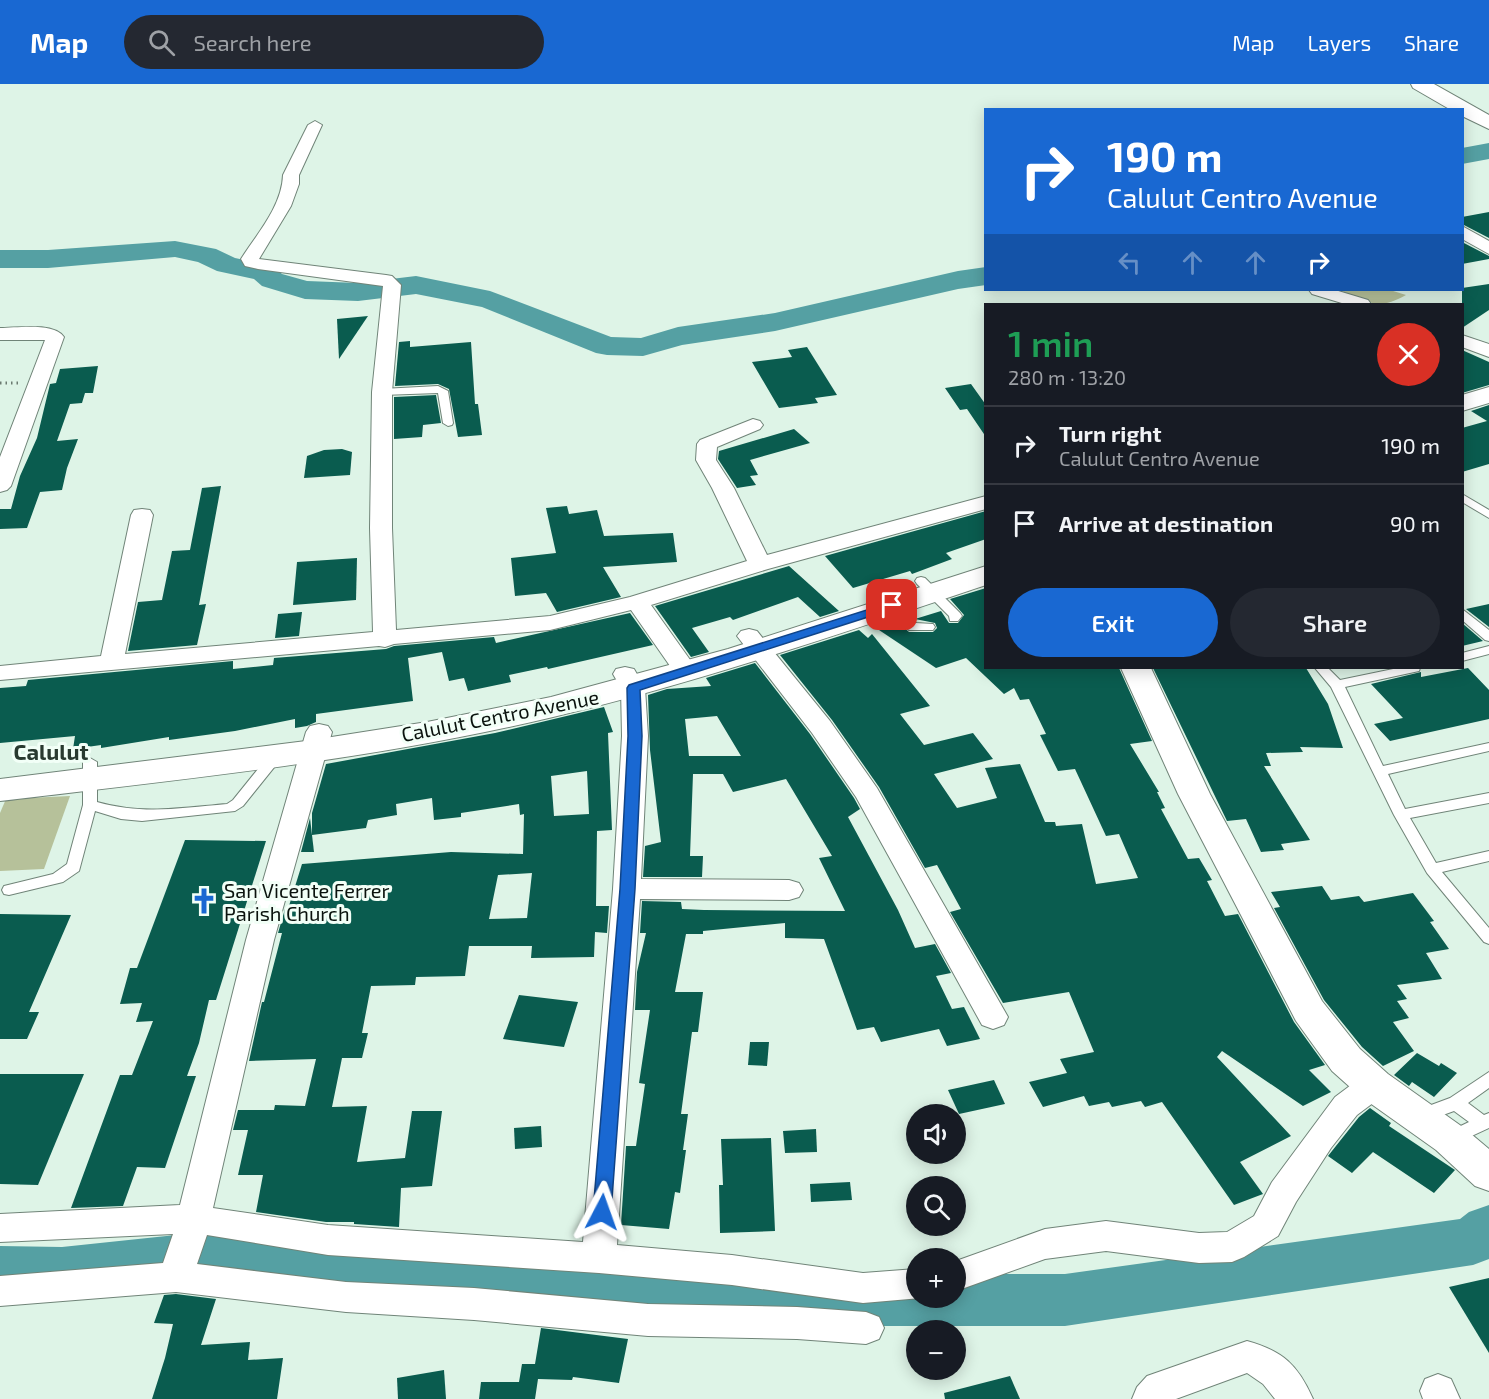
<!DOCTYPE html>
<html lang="en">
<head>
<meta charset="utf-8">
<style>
  body { margin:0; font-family:"Exo 2",sans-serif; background:#242831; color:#f1f3f6; height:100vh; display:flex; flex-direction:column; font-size:22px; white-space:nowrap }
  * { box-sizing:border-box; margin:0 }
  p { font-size:20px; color:#9ea1a6 }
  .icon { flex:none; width:33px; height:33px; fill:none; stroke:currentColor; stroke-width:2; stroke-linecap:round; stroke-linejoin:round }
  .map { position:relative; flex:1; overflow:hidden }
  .details { position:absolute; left:984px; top:219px; width:480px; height:366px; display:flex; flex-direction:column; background:#171b24; border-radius:0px; box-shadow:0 3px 15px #0003 }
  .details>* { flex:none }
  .banner { position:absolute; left:984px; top:24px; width:480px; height:183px; border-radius:0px; box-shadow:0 3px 15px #0003; background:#1968d2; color:#fff; overflow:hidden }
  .controls { position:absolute; left:906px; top:1020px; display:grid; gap:12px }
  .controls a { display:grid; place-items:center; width:60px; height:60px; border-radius:50%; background:#171b24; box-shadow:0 3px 15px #0003; font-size:30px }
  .pin { position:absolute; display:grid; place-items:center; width:51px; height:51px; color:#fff; margin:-26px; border-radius:12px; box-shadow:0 3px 9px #0006 }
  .me { position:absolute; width:66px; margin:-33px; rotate:4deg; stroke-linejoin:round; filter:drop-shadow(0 0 4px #0008) }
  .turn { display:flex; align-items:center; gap:21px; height:126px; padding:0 24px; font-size:27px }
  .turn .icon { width:78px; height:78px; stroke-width:2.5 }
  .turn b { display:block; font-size:42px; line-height:51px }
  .lanes { display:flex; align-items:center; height:57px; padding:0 24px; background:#0003; justify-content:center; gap:30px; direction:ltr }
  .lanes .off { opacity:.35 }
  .round { display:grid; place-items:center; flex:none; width:63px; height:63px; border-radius:32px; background:#242831 }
  .headline { display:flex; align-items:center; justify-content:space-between; height:102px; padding:0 24px }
  h1 { font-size:36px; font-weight:600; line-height:45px; color:#1e9e55 }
  .primary-button { display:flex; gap:12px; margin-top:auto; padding:12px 24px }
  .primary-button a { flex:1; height:69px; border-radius:36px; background:#1968d2; color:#fff; font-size:24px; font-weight:600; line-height:69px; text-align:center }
  .primary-button a+a { background:#242831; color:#f1f3f6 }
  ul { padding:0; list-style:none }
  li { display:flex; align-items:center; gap:18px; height:78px; padding:0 24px; border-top:2px solid #363941 }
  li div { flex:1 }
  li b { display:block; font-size:22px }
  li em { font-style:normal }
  header { display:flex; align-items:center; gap:36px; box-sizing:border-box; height:84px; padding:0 30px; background:#1968d2; color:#fff }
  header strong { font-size:28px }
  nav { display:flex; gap:33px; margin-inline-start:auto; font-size:21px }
  .search { width:420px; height:54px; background:#242831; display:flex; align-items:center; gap:15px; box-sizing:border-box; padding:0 21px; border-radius:33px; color:#9ea1a6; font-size:22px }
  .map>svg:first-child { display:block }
  .green { fill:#b6c19a }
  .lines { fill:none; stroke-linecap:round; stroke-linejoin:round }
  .river { fill:#55a0a3; fill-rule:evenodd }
  .building { fill:#0a5c4f; fill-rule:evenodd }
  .service-casing { stroke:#708478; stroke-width:2 }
  .minor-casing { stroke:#708478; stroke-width:2 }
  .tertiary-casing { stroke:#708478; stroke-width:2 }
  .secondary-casing { stroke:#708478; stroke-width:2 }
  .path { stroke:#6b7a71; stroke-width:3; stroke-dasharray:1.5 4; stroke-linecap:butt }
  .service { fill:#fff; fill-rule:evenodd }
  .minor { fill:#fff; fill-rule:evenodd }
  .tertiary { fill:#fff; fill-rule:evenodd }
  .secondary { fill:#fff; fill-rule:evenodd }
  .route { fill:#1968d2; stroke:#104488; stroke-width:1.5 }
  .labels { text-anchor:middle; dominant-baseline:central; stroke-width:6; stroke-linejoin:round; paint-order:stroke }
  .street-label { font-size:20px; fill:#0a120d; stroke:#f2fff7 }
  .poi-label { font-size:20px; fill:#0a120d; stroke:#f2fff7; text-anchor:start }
  .quarter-label { font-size:22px; font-weight:bold; fill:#293a30; stroke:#f2fff7 }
</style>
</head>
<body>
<header>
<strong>Map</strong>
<div class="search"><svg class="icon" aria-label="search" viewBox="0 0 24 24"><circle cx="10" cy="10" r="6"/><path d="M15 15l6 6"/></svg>Search here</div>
<nav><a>Map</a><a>Layers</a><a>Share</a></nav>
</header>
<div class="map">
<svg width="1489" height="1315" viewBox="0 0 1489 1315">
  <rect width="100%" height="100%" fill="#def4e7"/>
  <g class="green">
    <path d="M1339,206H1390L1406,211C1376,228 1368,217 1339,206Z"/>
    <path d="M70,712L44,785L0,787V729L6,715Z"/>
  </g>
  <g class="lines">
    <g class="river">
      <path d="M1489,59V75L1462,80V64Z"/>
      <path d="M175,157L216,165L235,174L273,182L282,190L307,197L358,199L416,192L490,207L611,253L641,254L678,243L775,229L958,187L986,183V201L958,205L775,247L682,261L643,272L607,271L596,269L482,223L416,210L358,217L305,215L262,202L254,195L217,187L198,178L175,173L48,184H0V166H48Z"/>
      <path d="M1489,1121V1175L1473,1181L1065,1242H778L407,1205L233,1193L62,1213L0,1212V1162L62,1163L233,1145L407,1155L778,1190H916V1214H956V1190H1065L1460,1135L1469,1128Z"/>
    </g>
  </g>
  <g class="building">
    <path d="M1489,128V154L1462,140V133Z"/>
    <path d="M1462,158L1489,172V175L1462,180Z"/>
    <path d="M1489,200V226L1462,244V204Z"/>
    <path d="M368,232L339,275L337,235Z"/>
    <path d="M410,257V263L471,258L475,320H478L482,351L458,353L449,305L438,300L395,302L399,258Z"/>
    <path d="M807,263L837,311L815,314L818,319L779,324L752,278L792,273L788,266Z"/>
    <path d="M1462,266L1489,278V301L1462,309Z"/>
    <path d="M98,282L93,309H85L82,319L70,320L57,357L78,355L67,384L62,406L40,408L27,444L0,445V425H11L20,392L37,354L50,300L56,299L60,285Z"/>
    <path d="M971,300L986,321V353L967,325L960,326L945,304Z"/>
    <path d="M436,311L441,339L423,341L422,353L394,355V313Z"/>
    <path d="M1489,321V380L1462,388V344L1487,337L1471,327Z"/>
    <path d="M794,345L810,359L750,376L758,391L750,392L756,401L737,404L718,375L719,367Z"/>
    <path d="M342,365L352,368L350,391L304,394L307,372L324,366Z"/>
    <path d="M221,402L199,521L206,520L197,561L128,567L138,518L162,516L172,467L190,466L202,404Z"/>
    <path d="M567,422L569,430L597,426L604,452L673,449L677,478L603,483L621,513L557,528L546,509L515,512L511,474L556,469L546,424Z"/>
    <path d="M986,427V455L946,469L952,475L912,490L910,487L853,504L825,472Z"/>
    <path d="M357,474L356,516L293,521L297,478Z"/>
    <path d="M789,482L839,527L820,533L798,513L733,536L730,533L692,544L709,568L691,573L655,522Z"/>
    <path d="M986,504V584H1119L1152,657L1130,660L1159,708H1157L1165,724L1161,725L1188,775L1199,774L1212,796L1207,797L1225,832L1238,830L1294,938L1325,981L1309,986L1331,1008L1303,1022L1222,967L1217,973L1291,1052L1240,1078L1263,1110L1234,1121L1162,1018L1145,1023L1141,1017L1112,1023L1109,1018L1089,1022L1084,1012L1043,1023L1029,998L1067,989L1060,975L1094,968L1069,908L1003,919L950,828L961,825L937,781L925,784L879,703L832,636L780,571L859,546L868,554L872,550L930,622L900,630L924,661L973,649L993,675L934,690L957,724L997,714L985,684L1020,680L1045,738H1055L1056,742L1082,740L1096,800L1138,794L1119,750L1106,752L1075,685L1058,687L1040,651L1046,650L1029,615L1020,616L1014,604L1004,610L966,574L936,584L879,546L900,540L909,548H933L937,544L935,539L915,535L941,527L949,539H958L964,531L950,515Z"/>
    <path d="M1489,520V543L1466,525Z"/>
    <path d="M302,528L299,552L275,554L278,530Z"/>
    <path d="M630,529L653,561L548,585L547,583L509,591L511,598L468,607L464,594L449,597L442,568L408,574L413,617L316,630V638L307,642L295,644V635L235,647L169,656V653L101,664V661L73,665L75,652L0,659V604L26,602L28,596L233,577V585L273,581L274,574L386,565L394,562L494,553L496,559Z"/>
    <path d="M1462,539L1483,557L1462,562Z"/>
    <path d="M755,579L810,650L854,714L860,725L848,733L898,826L915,864L935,860L951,889L936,892L952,925L964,923L980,955L947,962L939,945L881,958L874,943L857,946L824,855L785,854V839L703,847V850H686L675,908H703L698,948H692L681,1030H688L683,1066H686L680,1109L675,1108L669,1145L621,1141L626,1062H636L645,1000L639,999L650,926H635L637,888L646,849H640L642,817L681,818L682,825L704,826L845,827L819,774L832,772L786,695L733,708L723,690H693L690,772H703L702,793H643L645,762L661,758L650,666L648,611L667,605L711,602L706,594ZM717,632L741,672H689L685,635Z"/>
    <path d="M1153,584H1306L1328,620L1343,664L1300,663L1303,668L1266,669L1271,682H1264L1310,756L1281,760L1284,766L1261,768L1246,735L1227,737Z"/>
    <path d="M1468,584L1489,606V635L1390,657L1374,640L1403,634L1371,600L1421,588V593Z"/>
    <path d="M604,623L613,648L608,649L612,746L597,747L596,822H609L607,849L595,848L594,873L531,874L532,862H469L465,892L416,893L415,901L371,902L362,949H368L362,974H342L332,1023L367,1022L357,1078L405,1074L412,1027H442L432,1102L401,1104L399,1143L354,1140V1138H326L256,1128L263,1091H238L248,1046H233L238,1026H274L275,1021L305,1022L316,975L249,977L262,918H264L282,849H278L285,825H288L302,780L451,768L523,770L524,730L520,731L519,720L461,729V733L434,736L432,714L396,720L397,731L368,736L366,744L312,751V729L326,680L495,649ZM587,687L589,730L554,732L551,692ZM532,789L527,834L489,835L498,791Z"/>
    <path d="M310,734L314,768H301Z"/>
    <path d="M185,756L266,757L216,916H209L199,959L187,992H196L165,1084L137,1083L123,1122L71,1124L120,991H132L153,937L136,938L142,919L120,920L130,884H137Z"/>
    <path d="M1322,802L1331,816L1359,812L1364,818L1413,809L1434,837L1430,838L1449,865L1426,869L1442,895L1397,901L1407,915L1397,917L1409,934L1393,938L1414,967L1383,982L1362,963L1324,916L1274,824L1280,823L1271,808Z"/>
    <path d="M0,830L71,831L29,928H39L27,955H0Z"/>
    <path d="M519,911L578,918L564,963L503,955Z"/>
    <path d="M750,958H769L767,982L748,981Z"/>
    <path d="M1417,969L1439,982L1441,979L1457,989L1434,1013L1412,998L1409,1002L1394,991Z"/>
    <path d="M0,990H84L38,1101L0,1100Z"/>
    <path d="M994,996L1005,1020L959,1030L948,1006Z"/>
    <path d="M1370,1024L1391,1039L1389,1042L1455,1086L1434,1109L1373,1068L1352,1089L1328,1072L1359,1033Z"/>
    <path d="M541,1042L542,1063L515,1065L514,1044Z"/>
    <path d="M816,1045L817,1068L785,1069L783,1047Z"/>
    <path d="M771,1054L775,1147L720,1149L719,1101H723L721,1055Z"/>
    <path d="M850,1098L852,1116L811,1118L810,1100Z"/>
    <path d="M1489,1194V1269L1449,1203Z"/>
    <path d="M176,1210L216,1215L201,1261L250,1258L248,1276L283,1274L277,1315H152L165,1274L173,1240L154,1239L164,1211Z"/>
    <path d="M541,1244L628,1255L619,1299L573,1293L572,1296L538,1295L535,1315H479L481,1298H519L522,1280H535Z"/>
    <path d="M444,1286L446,1315H398L397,1294Z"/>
    <path d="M1010,1292L1020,1315H945L944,1309Z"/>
  </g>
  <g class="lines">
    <g class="service-casing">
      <g id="service">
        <path d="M438,302L448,307L453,339L452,341L448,342L443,339L438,309L382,311L377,308L382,305Z"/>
        <path d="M1462,410L1489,426V434L1462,418Z"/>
        <path d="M921,493L925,494L960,529L962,532L958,537H950L949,532L917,500L915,497L917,494Z"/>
        <path d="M880,505L884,506L916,539L933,540L935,543L933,546H909L876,512L874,509Z"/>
        <path d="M1462,525L1489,546V557L1485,556L1462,536Z"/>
        <path d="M1489,562V570L1462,577V569Z"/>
        <path d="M1315,584H1328L1340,596L1398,584H1420L1419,587L1345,603L1383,682L1489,659V667L1388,690L1405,725L1489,709V719L1410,734L1436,779L1489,767V777L1442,788L1489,844V860L1484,858L1427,789L1394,731L1331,603Z"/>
        <path d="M275,669L282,673L280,676L243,722L235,727L142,737L121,735L95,727L79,787L63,798L9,811L4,810L2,806L4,802L53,790L67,780L83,721V678L85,675L90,674L97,678V718C143,731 180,724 227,720L233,716L270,670Z"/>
        <path d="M1489,988V1004L1468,1019L1484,1031L1489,1029V1044L1450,1062L1444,1060L1441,1055L1444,1050L1469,1038L1454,1027L1421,1039L1415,1037L1413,1032L1415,1027L1450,1014Z"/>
      </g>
    </g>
    <g class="minor-casing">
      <g id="minor">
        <path d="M315,37L322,41L299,91V100L291,122L259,175L386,191L392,192L401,201L392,308V444L396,546L550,532L630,513L747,477L712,404L696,376L697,360L700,356L753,335L760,337L763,341L760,345L717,363L716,376L734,404L767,471L986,412V425L768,485L651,521L698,587L695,592L686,594L677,592L631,526L550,546L394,560L385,563L379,562L0,596V582L101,572L131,431L134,426L142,425L150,426L153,431L125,570L373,548L370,444L372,308L383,202L258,185L245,182L241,175C257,150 282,122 283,91L308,41Z"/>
        <path d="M1462,142L1489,157V170L1462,155Z"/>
        <path d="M1309,206H1335L1368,216L1371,220H1345L1312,210Z"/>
        <path d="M0,244C17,244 53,238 64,253L11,402L7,406L0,408V373L45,256H0Z"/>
        <path d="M1462,251L1489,260V273L1462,263Z"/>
        <path d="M749,545L757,547L830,637L877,704L1008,933L1004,941L993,945L982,941L856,713L812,649L737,552L741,547Z"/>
        <path d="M625,583L634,585L645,604L648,652L641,795L789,796L799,799L803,806L799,813L789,816L640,815L617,1161L732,1171L863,1189L916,1185V1214H921L863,1219L732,1201L599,1189L328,1171L207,1151L197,1180L346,1198L474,1204L648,1220L797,1223L866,1228L879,1233L884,1244L879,1255L866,1260L797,1255L648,1252L474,1236L346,1228L176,1208L0,1222V1192L163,1179L173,1150L0,1158V1130L180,1121L246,856L306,648L310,642L319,640L328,642L332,648L274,856L213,1124L328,1141L583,1158L613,805L622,652L621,604L613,590L616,585Z"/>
        <path d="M1374,989L1385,992L1390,1001L1385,1010L1357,1031L1331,1064L1296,1118L1278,1152L1244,1173L1232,1178L1199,1179L1106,1167L1045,1175L956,1207V1177L1045,1145L1106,1137L1199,1149L1227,1148L1254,1132L1272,1098L1335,1013L1363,992Z"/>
        <path d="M1247,1257C1283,1267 1298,1281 1313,1315H1275L1263,1300L1247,1289L1176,1315H1132L1137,1303L1147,1292Z"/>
        <path d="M1438,1290L1451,1295L1460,1315H1423L1420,1307L1425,1295Z"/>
      </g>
    </g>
    <g class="tertiary-casing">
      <path id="tertiary" d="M1121,584H1151L1210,710L1322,917L1360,965L1388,990L1464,1044L1489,1065V1107L1475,1102L1436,1066L1360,1012L1332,987L1296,937L1178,710Z"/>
    </g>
    <g class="secondary-casing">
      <g id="secondary">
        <path d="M1411,0H1434L1489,31V45L1462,32V26H1451L1413,4Z"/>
        <path d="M1489,303V319L1462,327V311Z"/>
        <path d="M986,482V501C842,549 700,598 553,633C372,676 185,695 0,717V695L306,657L427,638L551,613L728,565Z"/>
      </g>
    </g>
    <path class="path" d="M0,299H18"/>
    <use href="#service" class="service"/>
    <use href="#minor" class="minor"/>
    <use href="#tertiary" class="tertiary"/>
    <use href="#secondary" class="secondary"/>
  </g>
  <path class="route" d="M892,518L898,521L896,524L640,606L642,652L635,805L611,1128L608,1134L602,1136L596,1134L593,1128L620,805L628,652L627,604L629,601Z"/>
  <defs>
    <g id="church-bare" transform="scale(2.07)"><path d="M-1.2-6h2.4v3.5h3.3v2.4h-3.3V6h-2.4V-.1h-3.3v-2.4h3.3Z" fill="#1968d2" stroke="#f2fff7" stroke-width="2.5" paint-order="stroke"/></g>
  </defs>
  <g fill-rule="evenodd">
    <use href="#church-bare" x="204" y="817"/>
  </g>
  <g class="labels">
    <g class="street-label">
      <text transform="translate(500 631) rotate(-11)">Calulut Centro Avenue</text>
    </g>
    <g class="poi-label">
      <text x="224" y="806">San Vicente Ferrer<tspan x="224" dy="23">Parish Church</tspan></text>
    </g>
    <g class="quarter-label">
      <text x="51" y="667">Calulut</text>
    </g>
  </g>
</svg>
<div class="controls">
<a><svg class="icon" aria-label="sound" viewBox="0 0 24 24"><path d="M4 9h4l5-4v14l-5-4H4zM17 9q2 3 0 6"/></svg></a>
<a><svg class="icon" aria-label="search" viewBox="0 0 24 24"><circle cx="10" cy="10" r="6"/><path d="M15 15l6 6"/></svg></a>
<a>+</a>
<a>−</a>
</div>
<div class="pin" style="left:892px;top:521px;background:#d93025"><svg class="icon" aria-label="arrive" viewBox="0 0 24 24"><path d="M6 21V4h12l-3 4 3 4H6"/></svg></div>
<svg class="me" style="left:602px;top:1128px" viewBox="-20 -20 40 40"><path d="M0-17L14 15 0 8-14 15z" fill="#1968d2" stroke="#fff" stroke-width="4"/></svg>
<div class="banner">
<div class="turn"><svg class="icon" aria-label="right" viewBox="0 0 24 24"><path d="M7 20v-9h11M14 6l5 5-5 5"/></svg><div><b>190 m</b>Calulut Centro Avenue</div></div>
<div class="lanes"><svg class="icon off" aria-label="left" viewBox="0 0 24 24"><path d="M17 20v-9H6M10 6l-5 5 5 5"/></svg><svg class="icon off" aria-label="ahead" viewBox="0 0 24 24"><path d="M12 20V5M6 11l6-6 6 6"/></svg><svg class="icon off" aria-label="ahead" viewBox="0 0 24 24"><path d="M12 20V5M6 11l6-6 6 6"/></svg><svg class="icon" aria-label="right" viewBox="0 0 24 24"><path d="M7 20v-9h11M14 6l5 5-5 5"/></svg></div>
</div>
<section class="details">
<div class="headline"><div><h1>1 min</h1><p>280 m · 13:20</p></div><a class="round" style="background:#d93025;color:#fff"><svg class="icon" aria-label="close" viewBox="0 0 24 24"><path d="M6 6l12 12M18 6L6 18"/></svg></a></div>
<ul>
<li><svg class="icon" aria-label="right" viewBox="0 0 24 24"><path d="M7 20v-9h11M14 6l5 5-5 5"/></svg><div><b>Turn right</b><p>Calulut Centro Avenue</p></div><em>190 m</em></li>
<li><svg class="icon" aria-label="arrive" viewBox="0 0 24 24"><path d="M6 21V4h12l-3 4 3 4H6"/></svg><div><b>Arrive at destination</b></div><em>90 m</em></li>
</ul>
<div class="primary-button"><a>Exit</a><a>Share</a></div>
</section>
</div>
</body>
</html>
